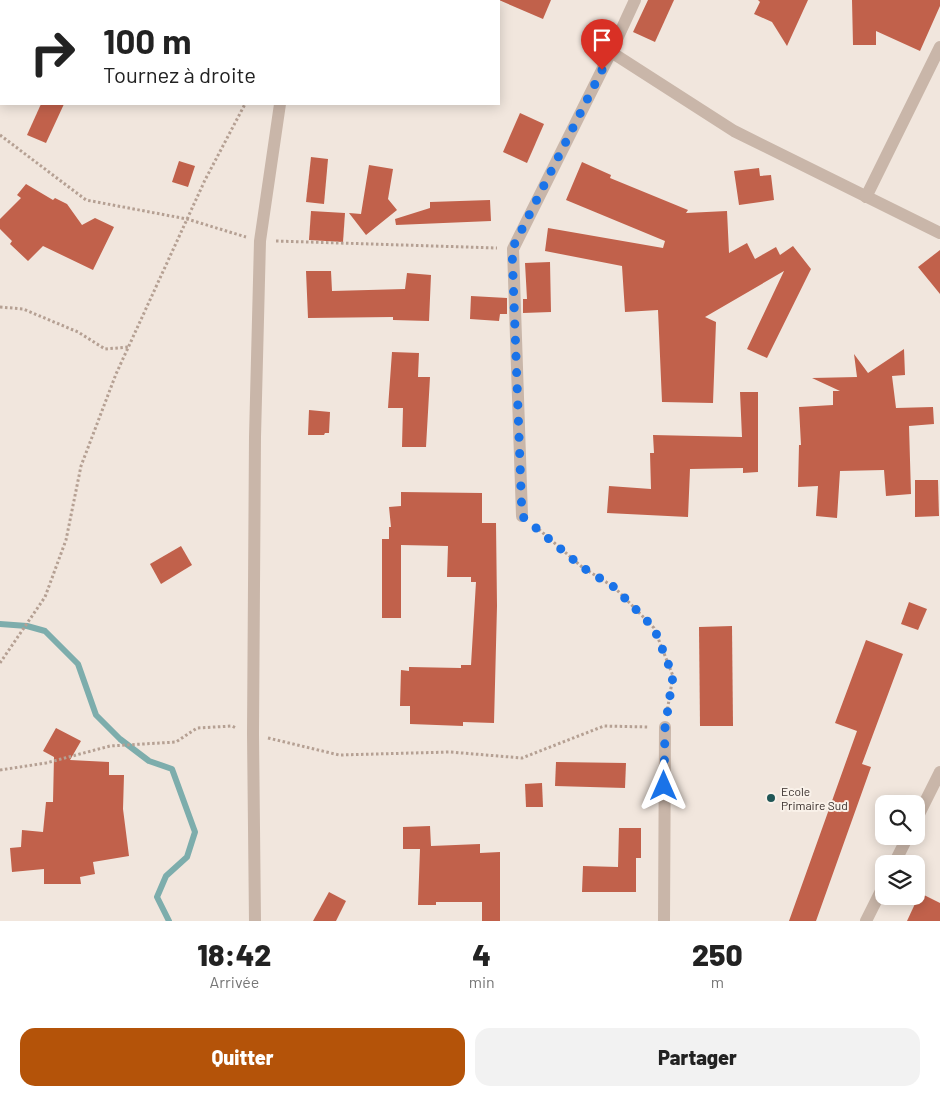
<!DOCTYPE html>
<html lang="fr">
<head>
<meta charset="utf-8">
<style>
  body { margin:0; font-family:Barlow,sans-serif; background:#f2f2f2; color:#222; height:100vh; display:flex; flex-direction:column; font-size:19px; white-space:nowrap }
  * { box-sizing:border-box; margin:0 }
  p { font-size:16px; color:#767676 }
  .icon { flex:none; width:28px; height:28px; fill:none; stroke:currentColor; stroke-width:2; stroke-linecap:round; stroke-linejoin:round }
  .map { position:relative; height:921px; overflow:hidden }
  .drawer { display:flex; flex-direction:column; background:#fff; flex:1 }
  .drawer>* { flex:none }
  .guide { position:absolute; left:0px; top:0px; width:500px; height:105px; box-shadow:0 2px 12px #0003; background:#fff; color:#222; overflow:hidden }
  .buttons { position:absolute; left:875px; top:795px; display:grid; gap:10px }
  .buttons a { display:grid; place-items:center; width:50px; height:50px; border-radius:10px; background:#fff; box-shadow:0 2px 12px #0003; font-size:25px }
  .pin { position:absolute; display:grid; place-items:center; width:42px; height:42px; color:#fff; margin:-51px -21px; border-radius:50% 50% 50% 0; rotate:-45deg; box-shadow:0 0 5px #0007 }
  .pin .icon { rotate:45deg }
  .me { position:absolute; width:55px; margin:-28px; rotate:0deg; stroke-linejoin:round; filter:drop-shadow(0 0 4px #0008) }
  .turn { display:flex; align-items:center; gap:18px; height:105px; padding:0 20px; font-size:22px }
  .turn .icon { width:65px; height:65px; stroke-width:2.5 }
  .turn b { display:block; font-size:35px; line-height:42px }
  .eta { display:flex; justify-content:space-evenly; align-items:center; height:85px; text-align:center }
  .eta b { font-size:30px; font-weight:800; line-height:35px }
  .action { display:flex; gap:10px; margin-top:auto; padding:10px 20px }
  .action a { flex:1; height:58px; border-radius:15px; background:#b45309; color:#fff; font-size:20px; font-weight:800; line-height:58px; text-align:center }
  .action a+a { background:#f2f2f2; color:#222 }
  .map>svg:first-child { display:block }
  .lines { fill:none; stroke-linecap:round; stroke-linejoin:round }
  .stream { stroke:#7dadac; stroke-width:6 }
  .building { fill:#c1614b }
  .path { stroke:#b5a093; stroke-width:3; stroke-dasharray:2.5 2.5; stroke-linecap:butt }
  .minor { stroke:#c9b6a9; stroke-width:12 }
  .tertiary { stroke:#c9b6a9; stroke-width:12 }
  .route { stroke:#1a73e8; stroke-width:9; stroke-dasharray:0 16.2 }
  .poi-dot { fill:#205656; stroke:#f9f1e9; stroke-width:2 }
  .labels { text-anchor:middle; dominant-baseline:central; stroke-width:4; stroke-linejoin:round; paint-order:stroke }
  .poi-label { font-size:12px; fill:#362c29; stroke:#f9f1e9; text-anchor:start }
</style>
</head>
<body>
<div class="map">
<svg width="940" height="921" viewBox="0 0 940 921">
  <rect width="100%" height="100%" fill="#f1e6dd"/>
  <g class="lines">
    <path class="stream" d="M0,624L27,626L45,631L78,664L96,715L120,739L149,761L172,769L195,832L187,857L166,876L157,897L169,921"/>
  </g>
  <g class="building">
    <path d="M499,0H551L543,19Z"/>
    <path d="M648,0H674L655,42L633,32Z"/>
    <path d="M758,0H808L787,46L772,22L754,14L760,2Z"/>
    <path d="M852,0H940V6L920,51L876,31V45H853Z"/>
    <path d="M41,104H64L46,143L27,135Z"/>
    <path d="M520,113L544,124L527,163L503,152Z"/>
    <path d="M311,157L328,159L324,204L306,202Z"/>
    <path d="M179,161L195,166L188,187L172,182Z"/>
    <path d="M582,162L611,175L610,178L688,210L686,213L727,211L729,253L747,243L755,259L776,247L780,255L793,246L811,269L767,358L747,349L784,271L705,317L716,322L713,403L662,402L658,310L625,312L622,266L545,251L548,228L663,248L665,241L566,200Z"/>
    <path d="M369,165L393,169L388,199L397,210L366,235L349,213L361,214Z"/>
    <path d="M759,168L760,176L771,175L774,200L739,205L734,171Z"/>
    <path d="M26,184L53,200L55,198L67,204L82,225L95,218L114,227L93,270L43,246L28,261L10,244L12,241L0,229V219L21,198L17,195Z"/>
    <path d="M490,200L491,221L396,225L395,219L430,208V202Z"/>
    <path d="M311,211L345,213L343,242L309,240Z"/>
    <path d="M940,250V294L918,267Z"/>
    <path d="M550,262L551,312L523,313V299H527L525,263Z"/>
    <path d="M306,271H331L332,291L405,289L407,273L431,275L429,321L393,320V317L308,318Z"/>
    <path d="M471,296L507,298V314H500L499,321L470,319Z"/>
    <path d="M904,349L905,375L892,376L896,408L933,407L934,424L909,426L911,494L886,496L884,470L840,471L837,518L816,516L818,486L798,487L799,445H801L799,407L833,405V391H840L812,378L857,377L854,354L868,373Z"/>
    <path d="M392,352L419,353L418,377H430L426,447H402L403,408H388Z"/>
    <path d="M740,392H758V472L743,473V468L690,469L688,517L607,513L609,486L651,489L650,453H654L653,435L742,437Z"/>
    <path d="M309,410L330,412L329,433H325L324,435H308Z"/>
    <path d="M915,480H938L939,516L915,517Z"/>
    <path d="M401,492L482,493V523H496L497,606L494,723L463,722V726L410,724V706H400L401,670L409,671V667L461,668V665H471L476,582H471V577H447L448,546L401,545V618H382V539H389V527H391L389,507L401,506Z"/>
    <path d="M181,546L192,565L161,584L150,564Z"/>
    <path d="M909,602L927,609L918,630L901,624Z"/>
    <path d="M732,626L733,726H700L699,627Z"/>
    <path d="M866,640L903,654L862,764L871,767L816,921H789L857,731L835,723Z"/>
    <path d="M56,728L81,741L70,760L109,762V775H124L123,809L129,856L93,862L95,874L80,877L81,884H44V869L12,872L10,848L21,847L22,830L43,832L46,802H53L54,757L43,751Z"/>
    <path d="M556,762L626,763L625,788L555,786Z"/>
    <path d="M542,783L543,807H526L525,784Z"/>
    <path d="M430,826L431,846L480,844V853L500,852V921H482V902H436V905H418L420,849H403V827Z"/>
    <path d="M619,828H641V858H636V892H582L583,866L618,867Z"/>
    <path d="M329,892L346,901L336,921H313Z"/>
    <path d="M920,893L940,903V921H907Z"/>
  </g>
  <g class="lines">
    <g class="path">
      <path d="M0,135L86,200L187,219L246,237"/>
      <path d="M276,241L497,248"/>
      <path d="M0,307L23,309L78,332L105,349L129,347"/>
      <path d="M535,526L582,567L614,587L654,628L673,676L667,712"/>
      <path d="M0,663L45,597L66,540L81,466L116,374L205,180L245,104"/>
      <path d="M268,738L339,755L450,752L522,758L604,726L649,727"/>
      <path d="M0,770L46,763L110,746L176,742L197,728L232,726L236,728"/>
    </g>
    <g class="minor">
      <path d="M611,52L734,131L940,233"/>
      <path d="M866,197L940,47"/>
      <path d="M522,516L513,249L611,52L635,0"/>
      <path d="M916,820L940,772"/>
      <path d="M894,864L908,836"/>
      <path d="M664,921L665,727"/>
      <path d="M866,921L884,885"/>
    </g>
    <g class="tertiary">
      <path d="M298,1V0"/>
      <path d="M255,921L253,734L255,437L260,241L280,104"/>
    </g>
  </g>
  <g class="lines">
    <path class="route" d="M602,70L512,249L522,516L582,567L614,587L654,628L673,676L665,728L664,786"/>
  </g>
  <circle class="poi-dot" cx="771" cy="798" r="5"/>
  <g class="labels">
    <g class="poi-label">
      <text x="781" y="791">Ecole<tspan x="781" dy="14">Primaire Sud</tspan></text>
    </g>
  </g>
</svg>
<div class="buttons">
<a><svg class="icon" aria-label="search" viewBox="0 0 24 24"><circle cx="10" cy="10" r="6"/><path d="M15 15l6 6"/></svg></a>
<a><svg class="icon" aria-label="layers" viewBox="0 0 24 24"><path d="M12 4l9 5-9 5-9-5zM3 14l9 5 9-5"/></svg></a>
</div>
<div class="pin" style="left:602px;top:70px;background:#d93025"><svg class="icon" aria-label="arrive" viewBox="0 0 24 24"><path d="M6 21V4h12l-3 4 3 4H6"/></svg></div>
<svg class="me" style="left:664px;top:786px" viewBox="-20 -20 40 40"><path d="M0-17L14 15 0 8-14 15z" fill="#1a73e8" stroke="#fff" stroke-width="4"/></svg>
<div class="guide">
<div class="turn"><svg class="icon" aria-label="right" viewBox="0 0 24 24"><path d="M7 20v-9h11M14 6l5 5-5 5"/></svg><div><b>100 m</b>Tournez à droite</div></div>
</div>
</div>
<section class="drawer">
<div class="eta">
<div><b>18:42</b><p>Arrivée</p></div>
<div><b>4</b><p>min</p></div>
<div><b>250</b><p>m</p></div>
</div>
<div class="action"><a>Quitter</a><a>Partager</a></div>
</section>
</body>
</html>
